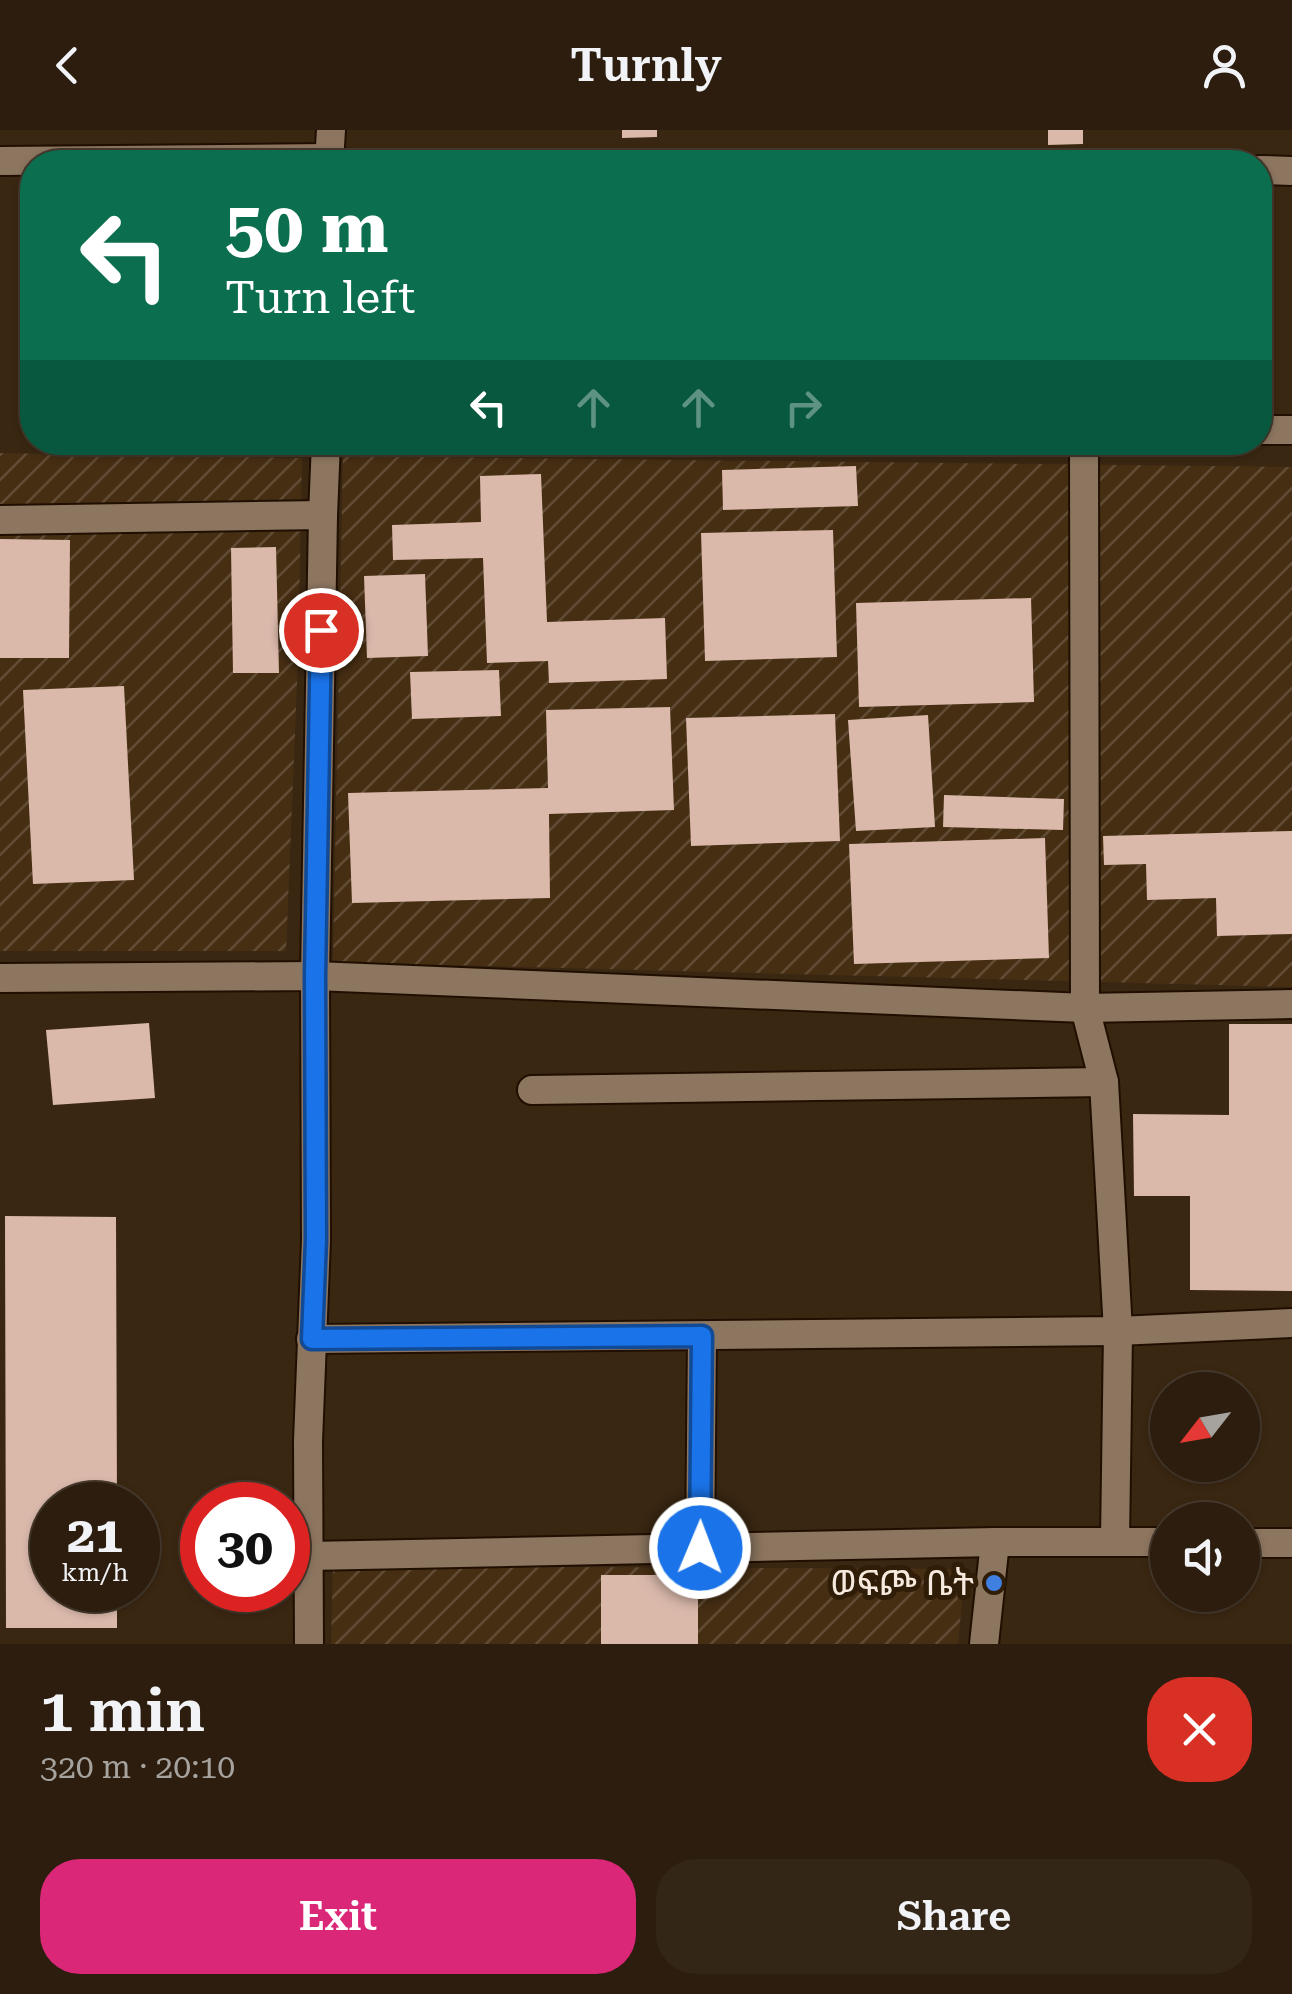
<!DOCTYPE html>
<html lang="en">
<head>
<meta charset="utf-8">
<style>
  body { margin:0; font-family:"Roboto Serif","Noto Sans Ethiopic",serif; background:#342617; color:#f1f3f6; height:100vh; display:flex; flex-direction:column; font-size:38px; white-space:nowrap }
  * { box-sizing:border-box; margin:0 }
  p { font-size:32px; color:#a6a29e }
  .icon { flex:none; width:55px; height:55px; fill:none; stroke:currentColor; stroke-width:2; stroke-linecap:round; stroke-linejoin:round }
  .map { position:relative; height:1514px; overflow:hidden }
  .sheet { display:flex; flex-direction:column; background:#2c1d0e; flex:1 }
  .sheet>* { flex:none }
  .hud { position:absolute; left:20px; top:20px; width:1252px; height:305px; border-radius:40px; box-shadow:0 2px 8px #0004,0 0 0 2px #483b2e; background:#0b6e4f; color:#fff; overflow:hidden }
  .needle { width:65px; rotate:239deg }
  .tools { position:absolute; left:1150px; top:1242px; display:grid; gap:20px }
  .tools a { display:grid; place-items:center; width:110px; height:110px; border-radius:50%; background:#2c1d0e; box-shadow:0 2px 8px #0004,0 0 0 2px #483b2e; font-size:50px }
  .speed { position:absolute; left:30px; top:1352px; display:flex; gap:20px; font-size:50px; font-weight:700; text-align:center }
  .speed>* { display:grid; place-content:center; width:130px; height:130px; border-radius:50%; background:#2c1d0e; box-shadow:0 2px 8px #0004,0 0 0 2px #483b2e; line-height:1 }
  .speed small { font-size:25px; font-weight:400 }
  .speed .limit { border:15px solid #d22; background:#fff; color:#111 }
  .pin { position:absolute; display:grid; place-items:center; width:85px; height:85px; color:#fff; margin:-42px; border:5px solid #fff; border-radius:50%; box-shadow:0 2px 10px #0007 }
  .me { position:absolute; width:110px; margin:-55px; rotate:1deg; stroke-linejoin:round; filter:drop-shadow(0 0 8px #0008) }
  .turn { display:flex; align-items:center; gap:35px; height:210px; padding:0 40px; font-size:45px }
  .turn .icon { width:130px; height:130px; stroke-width:2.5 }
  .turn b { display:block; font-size:70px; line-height:85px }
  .lanes { display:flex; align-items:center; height:95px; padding:0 40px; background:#0003; justify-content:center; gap:50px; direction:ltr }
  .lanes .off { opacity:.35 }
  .round { display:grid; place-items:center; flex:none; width:105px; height:105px; border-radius:40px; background:#342617 }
  .summary { display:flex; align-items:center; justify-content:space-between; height:170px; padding:0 40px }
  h1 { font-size:60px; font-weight:600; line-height:75px }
  .cta { display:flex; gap:20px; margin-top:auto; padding:20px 40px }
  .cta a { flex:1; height:115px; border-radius:40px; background:#db2777; color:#fff; font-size:40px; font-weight:600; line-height:115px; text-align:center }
  .cta a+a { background:#342617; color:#f1f3f6 }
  header { display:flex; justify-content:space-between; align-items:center; height:130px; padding:0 40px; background:#2c1d0e; font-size:45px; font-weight:600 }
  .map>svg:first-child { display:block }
  .industrial { fill:url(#industrial-furrows) }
  .building { fill:#dab9ab }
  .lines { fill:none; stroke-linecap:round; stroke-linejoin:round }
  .minor-casing { stroke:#200f00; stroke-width:32 }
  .minor { stroke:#8d7660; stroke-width:28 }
  .route-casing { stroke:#114b97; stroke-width:25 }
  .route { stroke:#1a73e8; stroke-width:18 }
  .shop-dot { fill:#3f7fe0; stroke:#2f1d08; stroke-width:4 }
  .labels { text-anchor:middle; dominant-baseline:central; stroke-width:10; stroke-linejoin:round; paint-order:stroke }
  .poi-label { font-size:35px; fill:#f6e9dd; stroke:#2f1d08; text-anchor:end }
</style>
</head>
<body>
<header><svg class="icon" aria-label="back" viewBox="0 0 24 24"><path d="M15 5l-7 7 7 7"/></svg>Turnly<svg class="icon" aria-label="person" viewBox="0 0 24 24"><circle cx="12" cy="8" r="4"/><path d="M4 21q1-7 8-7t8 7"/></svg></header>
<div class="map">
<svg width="1292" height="1514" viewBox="0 0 1292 1514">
  <defs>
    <pattern id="industrial-furrows" width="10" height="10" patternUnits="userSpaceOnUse" patternTransform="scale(2.5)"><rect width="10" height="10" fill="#462e13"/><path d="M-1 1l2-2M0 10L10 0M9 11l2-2" fill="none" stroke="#614c35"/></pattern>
  </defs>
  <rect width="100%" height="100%" fill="#3a2712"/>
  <g class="industrial">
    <path d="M0,323L302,328L298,529L286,821H0Z"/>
    <path d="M343,326L1292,337V857L333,832Z"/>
    <path d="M333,1436L965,1439L958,1514H331Z"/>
  </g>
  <g class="building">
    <path d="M622,0H657V7L622,8Z"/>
    <path d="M1048,0H1083V14L1048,15Z"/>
    <path d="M26,94H32V183H29Z"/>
    <path d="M856,336L858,376L723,380L722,340Z"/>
    <path d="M541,344L547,492L665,488L667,549L549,553L548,531L487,533L483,428L393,430L392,395L481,392L480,346Z"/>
    <path d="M833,400L837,527L705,531L701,403Z"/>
    <path d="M0,409L70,410L69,528H0Z"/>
    <path d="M276,417L279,543H233L231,418Z"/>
    <path d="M425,444L428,526L367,528L364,446Z"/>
    <path d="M1031,468L1034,572L859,577L856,473Z"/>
    <path d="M499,540L501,586L412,589L410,542Z"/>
    <path d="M124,556L134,750L33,754L23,560Z"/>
    <path d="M670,577L674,680L549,684L550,768L352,773L348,663L548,658L546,580Z"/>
    <path d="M835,584L840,711L691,716L686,588Z"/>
    <path d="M928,585L935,697L856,701L848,590Z"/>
    <path d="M944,665L1064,669L1063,700L943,697Z"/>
    <path d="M1292,701V804L1217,806L1216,768L1147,770L1146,734L1104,735L1103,706Z"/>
    <path d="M1045,708L1049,828L854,834L849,714Z"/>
    <path d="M149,893L155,968L53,975L46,900Z"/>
    <path d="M1229,894H1292V1161L1190,1160V1066H1134L1133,984L1229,985Z"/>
    <path d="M5,1086L116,1087L117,1375H52V1460H117V1498H6Z"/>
    <rect x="601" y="1445" width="97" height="69"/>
  </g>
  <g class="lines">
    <g class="minor-casing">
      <g id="minor">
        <path d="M0,31L329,28"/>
        <path d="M329,32L331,0"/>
        <path d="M1260,40L1292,41"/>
        <path d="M1260,300H1292"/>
        <path d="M1084,312L1085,878L1104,952L1118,1201L1115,1411"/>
        <path d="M0,390L323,385"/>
        <path d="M0,848L315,846L1085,878L1292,874"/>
        <path d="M532,960L1104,952"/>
        <path d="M311,1209L1118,1201L1292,1193"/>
        <path d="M1242,1413H1292"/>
        <path d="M700,1418L702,1207"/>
        <path d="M309,1426L995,1412H1168"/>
        <path d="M309,1514L308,1311L316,1110L315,846L323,385L326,312"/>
        <path d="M984,1514L995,1412"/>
      </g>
    </g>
    <use href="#minor" class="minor"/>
  </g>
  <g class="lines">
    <g class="route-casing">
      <path id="route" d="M321,500L315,846L316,1110L312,1209L702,1206L700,1418"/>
    </g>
    <use href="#route" class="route"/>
  </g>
  <circle class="shop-dot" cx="994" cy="1453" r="10"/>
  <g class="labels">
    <g class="poi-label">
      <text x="974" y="1453">ወፍጮ ቤት</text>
    </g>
  </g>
</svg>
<div class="tools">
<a><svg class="needle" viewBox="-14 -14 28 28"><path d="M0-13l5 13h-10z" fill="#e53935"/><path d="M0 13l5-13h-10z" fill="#a6a29e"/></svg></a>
<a><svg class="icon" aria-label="sound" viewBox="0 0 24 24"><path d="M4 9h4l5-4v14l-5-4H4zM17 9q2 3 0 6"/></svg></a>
</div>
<div class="speed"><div>21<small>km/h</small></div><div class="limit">30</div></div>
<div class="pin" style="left:321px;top:500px;background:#d93025"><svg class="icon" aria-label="arrive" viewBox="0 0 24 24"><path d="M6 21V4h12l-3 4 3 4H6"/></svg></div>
<svg class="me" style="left:700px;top:1418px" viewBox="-20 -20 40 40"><circle r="17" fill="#1a73e8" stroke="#fff" stroke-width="3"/><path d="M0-11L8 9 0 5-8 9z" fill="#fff"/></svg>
<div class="hud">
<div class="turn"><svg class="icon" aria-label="left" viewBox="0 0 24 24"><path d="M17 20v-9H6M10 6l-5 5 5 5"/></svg><div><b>50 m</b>Turn left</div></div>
<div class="lanes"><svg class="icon" aria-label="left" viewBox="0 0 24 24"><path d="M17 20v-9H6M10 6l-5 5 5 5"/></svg><svg class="icon off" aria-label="ahead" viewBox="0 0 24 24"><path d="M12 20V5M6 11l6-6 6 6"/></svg><svg class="icon off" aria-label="ahead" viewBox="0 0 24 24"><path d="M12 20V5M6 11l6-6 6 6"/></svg><svg class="icon off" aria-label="right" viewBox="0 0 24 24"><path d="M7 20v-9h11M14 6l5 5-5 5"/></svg></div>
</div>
</div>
<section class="sheet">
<div class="summary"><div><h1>1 min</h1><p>320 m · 20:10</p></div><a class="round" style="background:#d93025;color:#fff"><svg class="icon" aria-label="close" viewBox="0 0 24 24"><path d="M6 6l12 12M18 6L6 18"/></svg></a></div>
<div class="cta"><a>Exit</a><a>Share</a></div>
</section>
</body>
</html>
